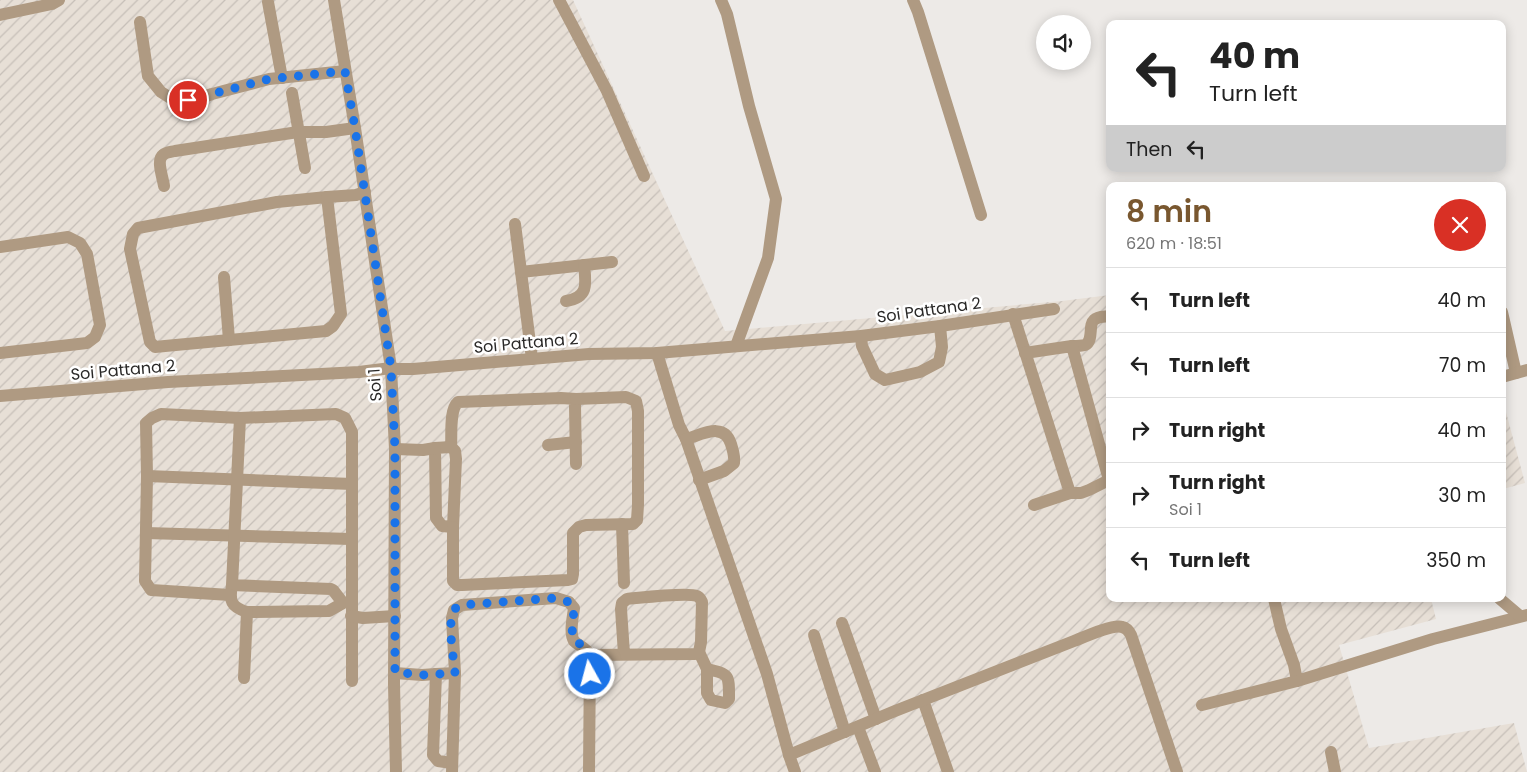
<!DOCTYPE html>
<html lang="en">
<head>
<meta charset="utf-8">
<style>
  body { margin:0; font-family:Poppins,sans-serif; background:#f2f2f2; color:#222; height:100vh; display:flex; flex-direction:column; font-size:19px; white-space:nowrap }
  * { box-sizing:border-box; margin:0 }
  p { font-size:16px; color:#767676 }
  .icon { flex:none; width:28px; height:28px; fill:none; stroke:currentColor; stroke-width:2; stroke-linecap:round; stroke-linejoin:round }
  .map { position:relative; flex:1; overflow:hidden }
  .side { position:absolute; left:1106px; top:182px; width:400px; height:420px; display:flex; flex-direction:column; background:#fff; border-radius:10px; box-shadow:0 2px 12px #0003 }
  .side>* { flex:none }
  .hud { position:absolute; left:1106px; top:20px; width:400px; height:152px; border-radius:10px; box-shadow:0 2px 12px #0003; background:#fff; color:#222; overflow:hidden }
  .controls { position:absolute; left:1036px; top:15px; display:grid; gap:10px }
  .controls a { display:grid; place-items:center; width:55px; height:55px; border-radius:50%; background:#fff; box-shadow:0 2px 12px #0003; font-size:25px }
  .pin { position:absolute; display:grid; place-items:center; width:42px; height:42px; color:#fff; margin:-21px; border:2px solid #fff; border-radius:50%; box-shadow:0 1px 5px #0007 }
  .me { position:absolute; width:55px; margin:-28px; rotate:353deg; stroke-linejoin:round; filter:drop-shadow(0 0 4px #0008) }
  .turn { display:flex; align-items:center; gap:18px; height:105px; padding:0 20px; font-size:22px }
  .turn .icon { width:65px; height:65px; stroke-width:2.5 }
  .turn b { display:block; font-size:35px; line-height:42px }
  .then { display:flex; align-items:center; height:48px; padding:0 20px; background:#0003; gap:10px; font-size:19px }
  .round { display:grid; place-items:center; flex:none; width:52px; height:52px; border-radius:26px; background:#f2f2f2 }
  .summary { display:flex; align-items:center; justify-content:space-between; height:85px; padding:0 20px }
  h1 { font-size:30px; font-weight:600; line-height:38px; color:#79572f }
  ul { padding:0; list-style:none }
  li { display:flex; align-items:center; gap:15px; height:65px; padding:0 20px; border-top:1px solid #e0e0e0 }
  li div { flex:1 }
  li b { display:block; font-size:19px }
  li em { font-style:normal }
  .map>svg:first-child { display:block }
  .industrial { fill:url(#industrial-furrows) }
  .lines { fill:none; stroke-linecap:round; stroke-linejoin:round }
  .minor { stroke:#af9a82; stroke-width:12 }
  .route { stroke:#1a73e8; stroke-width:9; stroke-dasharray:0 16.2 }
  .labels { text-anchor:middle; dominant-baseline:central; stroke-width:5; stroke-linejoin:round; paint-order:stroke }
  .street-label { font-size:16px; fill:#292827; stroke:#fff }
</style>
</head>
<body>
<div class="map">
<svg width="1527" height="772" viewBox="0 0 1527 772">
  <defs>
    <pattern id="industrial-furrows" width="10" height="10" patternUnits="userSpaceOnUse" patternTransform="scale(1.25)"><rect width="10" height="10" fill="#e7dfd6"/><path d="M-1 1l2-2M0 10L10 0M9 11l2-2" fill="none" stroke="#c6bfb8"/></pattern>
  </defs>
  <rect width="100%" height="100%" fill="#edeae7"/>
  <g class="industrial">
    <path d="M0,0H573L725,331L1062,301L1110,295V599H1431L1436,619L1339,645L1369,748L1514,723L1527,772H0Z"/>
    <path d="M1503,401L1525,483L1503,489H1502Z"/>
  </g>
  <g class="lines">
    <g class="minor">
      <path d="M334,0L355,128L391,368L395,449L394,684L396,772"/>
      <path d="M559,0L607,91L644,176"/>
      <path d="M721,0L727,14L749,106L776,199L768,258L736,346"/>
      <path d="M913,0L918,12L981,215"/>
      <path d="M268,2L282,78"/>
      <path d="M0,15L52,4L59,0"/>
      <path d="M140,22L148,76L161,92L172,99L188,100L201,98L212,94L269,79L345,71"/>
      <path d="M292,93L305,168"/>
      <path d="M164,186C163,178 156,160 163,155C166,152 171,152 175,151L298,132H326L355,128"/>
      <path d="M327,197L341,314L333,326L326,331L165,346L155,347L150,342L130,249L133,234L138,228L277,202Z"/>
      <path d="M327,197L356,195L365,192"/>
      <path d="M515,224L532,359"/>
      <path d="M0,247L68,237L80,243L87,254L100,325L95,337L87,343L0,353"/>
      <path d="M521,272L612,262"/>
      <path d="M224,277L229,340"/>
      <path d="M566,301C589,298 586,283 584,265"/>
      <path d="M1502,312L1516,373"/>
      <path d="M1013,314L1070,493"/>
      <path d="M861,336L862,346L875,374L885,380L920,372L939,362L942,347L940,326"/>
      <path d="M1072,346C1076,346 1081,346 1085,345C1094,341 1088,325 1094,320C1098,316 1105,317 1110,316"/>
      <path d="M657,353L679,425L686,439L767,674L789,755L795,772"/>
      <path d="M1025,353L1072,346L1109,480L1089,490L1081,493H1070L1034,505"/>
      <path d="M1502,377L1527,370"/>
      <path d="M0,396L168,382L359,372L391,368L397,369H413L589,354L657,353L861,336L940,326L1054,309"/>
      <path d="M686,439C701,435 724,421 731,444C733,451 735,456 734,463L724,471L699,480"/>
      <path d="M548,445L576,442"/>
      <path d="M451,447C452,435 449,410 458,402L561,398L576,399L575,406L576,464"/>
      <path d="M451,447L455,451L456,459L453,527L442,526L436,518L435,448Z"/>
      <path d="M395,449L423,450L435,448"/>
      <path d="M147,476L352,484"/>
      <path d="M622,524L624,583"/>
      <path d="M453,527V581L457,585H462L568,580L572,579L573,574V533L579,527L586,525L633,524L637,520L638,505V411L636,401L626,397L576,399"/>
      <path d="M146,533L351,539"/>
      <path d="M232,585L331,589L333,590L343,603L329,611L247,612C231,607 229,601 232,585L240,418"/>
      <path d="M230,595L151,590L145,581L147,476L146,423L152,418L161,414L240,418L336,414L345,418L352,432V681"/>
      <path d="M1274,599L1281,629L1294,665L1297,681L1433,639L1527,615"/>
      <path d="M1500,599L1520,616"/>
      <path d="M351,616L363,618L395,616"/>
      <path d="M842,623L876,719"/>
      <path d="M814,635L845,732"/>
      <path d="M699,652L707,669V693L711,700L725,703L729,699C729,675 730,674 707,669"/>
      <path d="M590,655L695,654L699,652L701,642L702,602C700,598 700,598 697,596C687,592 639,598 627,599L622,603L621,609L624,654"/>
      <path d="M395,673L422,675L436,674"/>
      <path d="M244,678L247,612"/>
      <path d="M923,700L948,772"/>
      <path d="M1202,705L1297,681"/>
      <path d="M858,727L875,772"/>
      <path d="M1331,752L1335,772"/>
      <path d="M789,755L895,711L1074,641C1084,637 1113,624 1122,627C1127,628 1129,631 1131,635L1177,772"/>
      <path d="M452,763L438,761L433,755L436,674L455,673"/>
      <path d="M452,772L455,673L452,618L454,610L462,605L556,598L569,602L574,608C573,617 569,633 574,641C579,646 585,647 590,655L589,772"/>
    </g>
  </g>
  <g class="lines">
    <path class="route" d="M188,100L201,98L212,94L269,79L345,71L355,128L391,368L395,449V672L422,675L455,673C454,659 446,619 455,609C457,606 460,606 462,605L556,598L569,602L574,608L572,634L574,640L586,648L590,655V674"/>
  </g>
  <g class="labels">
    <g class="street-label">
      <text transform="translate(929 310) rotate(-8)">Soi Pattana 2</text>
      <text transform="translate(526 343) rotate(-5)">Soi Pattana 2</text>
      <text transform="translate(123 370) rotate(-5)">Soi Pattana 2</text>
      <text transform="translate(375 385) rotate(-94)">Soi 1</text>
    </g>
  </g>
</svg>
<div class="controls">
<a><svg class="icon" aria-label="sound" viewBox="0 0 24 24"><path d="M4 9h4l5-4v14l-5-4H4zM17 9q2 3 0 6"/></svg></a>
</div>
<div class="pin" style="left:188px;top:100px;background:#d93025"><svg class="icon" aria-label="arrive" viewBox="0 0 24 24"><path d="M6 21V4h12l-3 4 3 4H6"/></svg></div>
<svg class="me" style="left:590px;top:674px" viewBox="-20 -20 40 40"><circle r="17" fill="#1a73e8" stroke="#fff" stroke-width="3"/><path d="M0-11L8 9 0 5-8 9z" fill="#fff"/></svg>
<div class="hud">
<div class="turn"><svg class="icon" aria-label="left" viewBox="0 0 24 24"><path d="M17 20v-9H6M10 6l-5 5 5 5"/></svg><div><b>40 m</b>Turn left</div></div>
<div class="then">Then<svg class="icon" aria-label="left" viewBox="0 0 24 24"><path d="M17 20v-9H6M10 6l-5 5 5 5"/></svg></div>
</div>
<section class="side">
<div class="summary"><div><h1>8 min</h1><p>620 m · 18:51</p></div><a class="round" style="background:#d93025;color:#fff"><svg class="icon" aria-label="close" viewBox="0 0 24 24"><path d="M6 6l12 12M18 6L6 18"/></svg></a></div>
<ul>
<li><svg class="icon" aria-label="left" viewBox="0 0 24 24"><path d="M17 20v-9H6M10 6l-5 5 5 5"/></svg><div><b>Turn left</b></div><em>40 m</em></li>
<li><svg class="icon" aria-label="left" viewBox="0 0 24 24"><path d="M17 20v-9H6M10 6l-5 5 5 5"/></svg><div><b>Turn left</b></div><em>70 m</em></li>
<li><svg class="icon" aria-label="right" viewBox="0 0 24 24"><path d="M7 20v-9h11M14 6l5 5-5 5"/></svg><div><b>Turn right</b></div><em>40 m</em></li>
<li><svg class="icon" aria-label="right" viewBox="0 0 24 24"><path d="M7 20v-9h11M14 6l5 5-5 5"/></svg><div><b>Turn right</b><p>Soi 1</p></div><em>30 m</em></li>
<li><svg class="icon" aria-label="left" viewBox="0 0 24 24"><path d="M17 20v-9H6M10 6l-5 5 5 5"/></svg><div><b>Turn left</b></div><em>350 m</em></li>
</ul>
</section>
</div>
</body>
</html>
